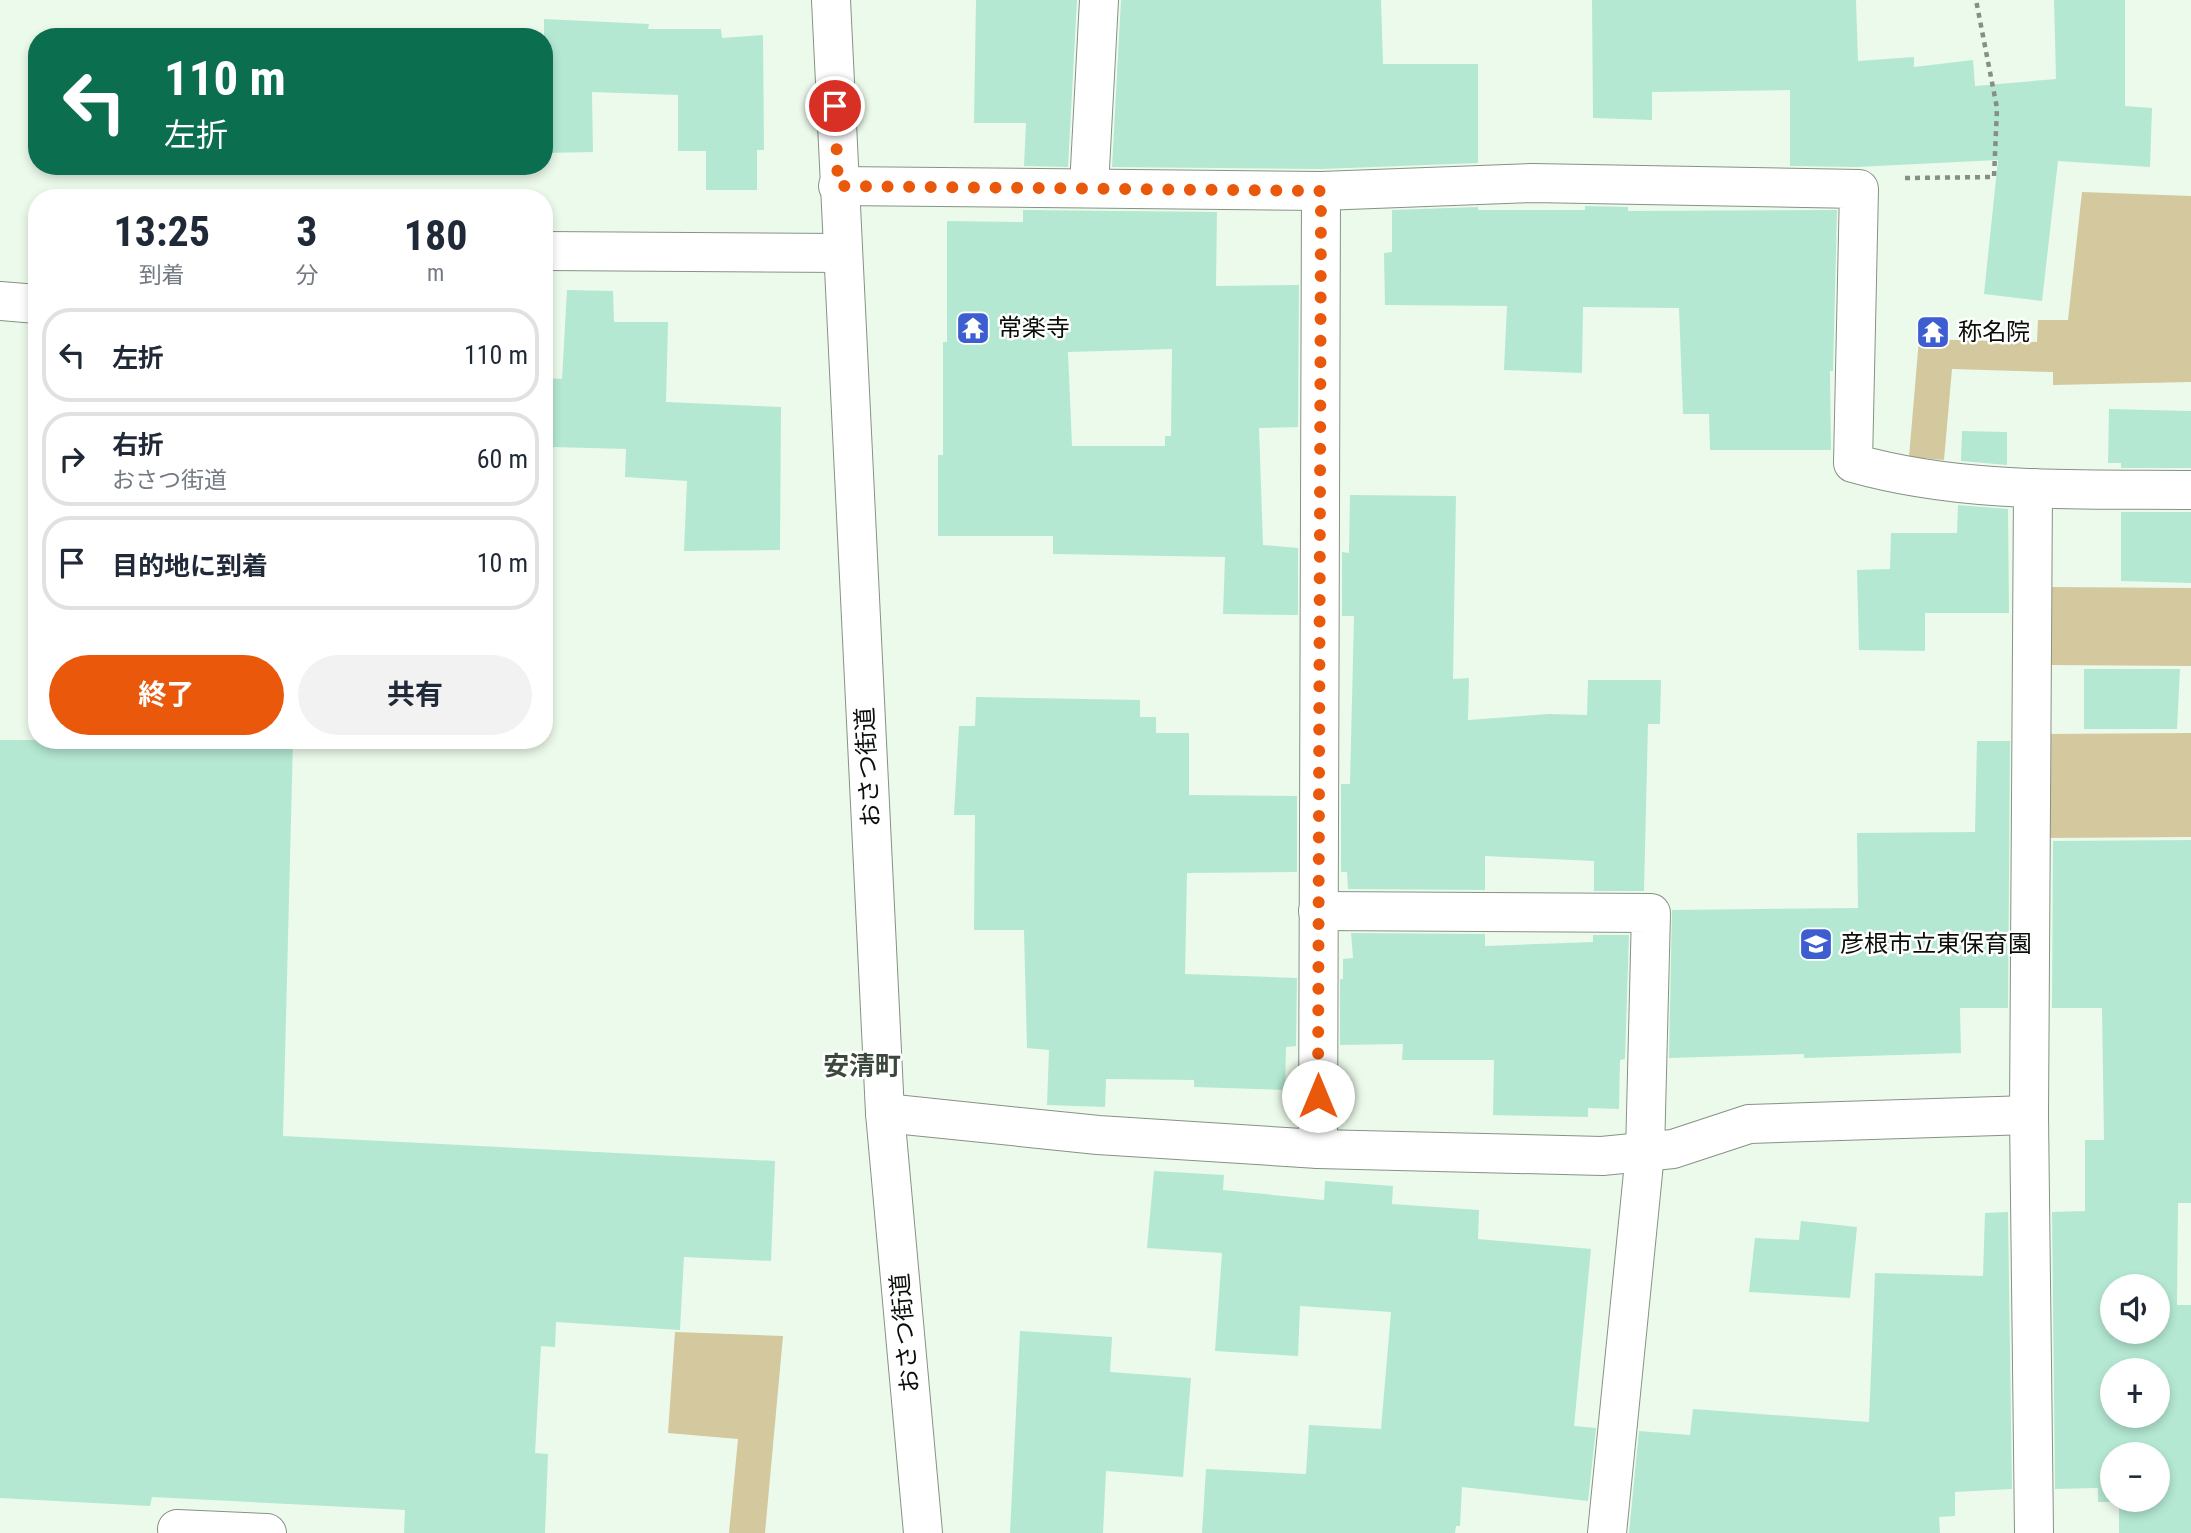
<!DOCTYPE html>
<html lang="ja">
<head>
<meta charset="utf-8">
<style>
  body { margin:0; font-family:"Roboto Condensed","Noto Sans JP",sans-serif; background:#f2f2f3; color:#1f2937; height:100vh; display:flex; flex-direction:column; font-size:26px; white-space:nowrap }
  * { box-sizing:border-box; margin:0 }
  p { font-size:23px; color:#747a83 }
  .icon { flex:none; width:38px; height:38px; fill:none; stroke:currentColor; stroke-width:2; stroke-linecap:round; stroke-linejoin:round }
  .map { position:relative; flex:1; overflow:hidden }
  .side { position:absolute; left:28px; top:189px; width:525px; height:560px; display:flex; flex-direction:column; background:#fff; border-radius:28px; box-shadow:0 4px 10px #0003 }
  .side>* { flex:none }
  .guide { position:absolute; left:28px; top:28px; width:525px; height:147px; border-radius:28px; box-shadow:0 4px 10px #0003; background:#0b6e4f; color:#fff; overflow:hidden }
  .controls { position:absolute; left:2100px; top:1274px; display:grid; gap:14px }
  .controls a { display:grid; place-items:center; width:70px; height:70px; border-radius:50%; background:#fff; box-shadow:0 4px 10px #0003; font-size:35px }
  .pin { position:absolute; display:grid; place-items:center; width:60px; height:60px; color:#fff; margin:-30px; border:4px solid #fff; border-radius:50%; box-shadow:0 2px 7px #0007 }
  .me { position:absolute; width:77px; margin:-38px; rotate:0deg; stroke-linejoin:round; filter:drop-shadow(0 0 5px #0008) }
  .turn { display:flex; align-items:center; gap:24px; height:147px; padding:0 21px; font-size:32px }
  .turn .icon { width:91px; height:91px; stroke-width:2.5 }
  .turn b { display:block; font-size:49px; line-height:60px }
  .eta { display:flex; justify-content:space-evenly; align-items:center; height:119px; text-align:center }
  .eta b { font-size:42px; font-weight:700; line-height:49px }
  .primary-button { display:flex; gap:14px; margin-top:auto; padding:14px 21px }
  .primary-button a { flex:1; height:80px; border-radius:42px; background:#ea580c; color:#fff; font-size:28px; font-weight:700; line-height:80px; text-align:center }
  .primary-button a+a { background:#f2f2f3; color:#1f2937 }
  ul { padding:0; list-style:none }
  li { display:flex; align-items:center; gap:21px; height:94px; margin:0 14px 10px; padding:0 7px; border:4px solid #e0e1e3; border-radius:28px }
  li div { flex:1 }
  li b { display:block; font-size:26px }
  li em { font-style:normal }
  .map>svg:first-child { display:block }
  .green { fill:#d4c89e }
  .building { fill:#b4e8d3; fill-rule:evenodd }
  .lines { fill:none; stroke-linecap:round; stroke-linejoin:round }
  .minor-casing { stroke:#869285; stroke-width:40 }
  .path { stroke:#858f85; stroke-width:4.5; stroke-dasharray:5 5; stroke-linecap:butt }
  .minor { stroke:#fff; stroke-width:38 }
  .route { stroke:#ea580c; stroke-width:12; stroke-dasharray:0 21.6 }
  .labels { text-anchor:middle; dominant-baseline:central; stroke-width:5; stroke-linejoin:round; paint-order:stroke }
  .poi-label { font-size:24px; fill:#0a0f0a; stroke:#fff; text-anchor:start }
  .street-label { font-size:24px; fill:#0a0f0a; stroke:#fff }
  .neighbourhood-label { font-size:26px; font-weight:bold; fill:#3d483d; stroke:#fff }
</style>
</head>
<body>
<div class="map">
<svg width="2191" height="1533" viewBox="0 0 2191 1533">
  <rect width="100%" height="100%" fill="#ecfaeb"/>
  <g class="green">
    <path d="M2082,192L2191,196V382L2053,385V372L1952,369L1944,460L1909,457L1919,339L2037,342L2038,320H2068Z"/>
    <path d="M2047,587L2191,588V666L2049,665Z"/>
    <path d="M2191,733V837L2047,838L2045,734Z"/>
    <path d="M675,1332L783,1336L765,1533H729L738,1439L668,1433Z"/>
  </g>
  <g class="building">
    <path d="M976,0H1077L1068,167L1024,166L1026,123H974Z"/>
    <path d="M1121,0H1381L1383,64H1478V163L1321,169L1112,167Z"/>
    <path d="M1592,0H1856L1858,61L1914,57V67L1973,60L1975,86L2056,79L2054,0H2125V106L2152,108L2150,167L2058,161L2042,301L1984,294L1998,160L1857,167L1790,166V90L1652,92V120L1593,118Z"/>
    <path d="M544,19L649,24L648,29H721L722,38L763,35L764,150H757V190H706V151H678V95L592,92L593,152L544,153Z"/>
    <path d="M1585,206L1628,207V211L1837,210L1833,371H1830L1831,450H1710L1709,414H1683L1679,308L1583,307L1582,373L1504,370L1507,306L1385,305L1384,253L1392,252V210L1478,207V210H1585Z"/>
    <path d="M1023,210L1217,212L1216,286L1299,285L1298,427L1259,428L1263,545L1298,548V615L1223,614L1225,557L1053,554V536H938V455H943V342H947V221L1023,222ZM1172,349L1171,436H1165V446H1072L1068,352Z"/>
    <path d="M567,290L613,291L614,322H668L666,402L781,407L780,550L684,551L687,481L625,477L626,449L552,447V441H544V378L562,379Z"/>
    <path d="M2109,409L2191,411V468H2121V463H2108Z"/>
    <path d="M1962,431L2007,432V465L1961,461Z"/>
    <path d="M1350,495L1456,496L1453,679L1469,678L1468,720L1549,714L1587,715L1588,680H1661L1660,724H1648L1644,891H1594V861L1485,856V890L1348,889L1347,872H1341V784H1350L1354,616H1342V552L1349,553Z"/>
    <path d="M1958,505L2008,509L2009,613H1925V651L1859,650L1857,570L1890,569L1891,533H1957Z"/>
    <path d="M2121,512H2191V583L2121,581Z"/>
    <path d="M2084,669H2180L2177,729H2084Z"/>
    <path d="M976,697L1140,700V717H1156V733H1189V795L1297,796V872L1187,873L1185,974L1297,978L1296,1046L1286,1047L1285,1090L1194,1087V1080L1106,1079L1105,1107L1047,1105L1049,1050L1027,1048L1024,930H974L975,815H954L959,726H975Z"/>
    <path d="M0,740H293L283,1136L775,1161L771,1261L684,1257L680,1330L556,1322L555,1347L541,1346L535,1453L548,1454L545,1533H404L405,1510L152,1497L150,1506L0,1498Z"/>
    <path d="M1977,741H2010L2008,1008H1960L1961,1053L1804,1058V1054L1669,1058L1672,910L1858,908L1857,833L1975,832Z"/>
    <path d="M2191,840V1203H2178L2177,1305H2191V1533H2119V1502H2098V1488L2055,1489L2052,1212L2085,1211V1140H2104L2102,1008H2052L2053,841ZM2112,1286H2158V1332H2112ZM2112,1370H2158V1416H2112ZM2112,1454H2158V1500H2112Z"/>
    <path d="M1351,933L1485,934V946L1593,942V935H1629L1625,1059L1620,1060L1619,1109L1588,1108V1117L1493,1115L1494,1060H1402L1403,1044L1340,1045V979H1343V959L1353,958Z"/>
    <path d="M1154,1171L1224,1175L1223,1190L1324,1200L1325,1181L1393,1186L1392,1204L1479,1210L1478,1239L1591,1249L1574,1426L1596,1428L1588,1501L1462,1487L1460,1526H1456L1455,1533H1202L1206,1469L1306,1474L1309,1425L1381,1429L1391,1312L1300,1306L1298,1356L1215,1351L1222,1253L1147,1248Z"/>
    <path d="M2008,1212L2012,1489L1955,1492V1516L1939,1517L1940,1533H1629L1639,1431L1690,1435L1693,1409L1869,1422L1875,1273L1983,1276L1985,1213Z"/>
    <path d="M1801,1221L1857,1227L1850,1298L1749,1292L1755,1238L1799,1240Z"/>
    <path d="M1020,1331L1112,1337L1110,1372L1191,1378L1183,1477L1106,1471L1103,1533H1010Z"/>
  </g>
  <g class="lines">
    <g class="minor-casing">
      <g id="minor">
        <path d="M831,0L885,1113L923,1533"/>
        <path d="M838,186L1321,191L1532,183L1859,189L1853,463C1962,494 2079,489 2191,490"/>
        <path d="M1089,187L1099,0"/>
        <path d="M544,251L843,253"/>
        <path d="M0,301L37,304"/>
        <path d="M2033,488L2029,1115L2034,1533"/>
        <path d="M1318,911L1651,913L1645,1153L1607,1533"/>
        <path d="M885,1113L1098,1135L1318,1149L1602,1156L1673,1149L1749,1124L2029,1115"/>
        <path d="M1318,1149L1321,191"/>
        <path d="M177,1529L267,1533"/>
      </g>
    </g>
    <path class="path" d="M1905,178L1994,177L1997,108L1976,0"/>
    <use href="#minor" class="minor"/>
  </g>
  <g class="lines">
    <path class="route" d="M835,106L838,186L1321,191L1318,1096"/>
  </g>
  <defs>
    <g id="temple-square" transform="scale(1.75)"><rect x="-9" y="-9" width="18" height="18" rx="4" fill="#3d5ed0" stroke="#fff"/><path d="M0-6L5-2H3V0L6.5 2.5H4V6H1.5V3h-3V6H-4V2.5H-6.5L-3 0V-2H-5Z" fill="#fff"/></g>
    <g id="school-square" transform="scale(1.75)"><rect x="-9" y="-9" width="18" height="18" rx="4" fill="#3d5ed0" stroke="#fff"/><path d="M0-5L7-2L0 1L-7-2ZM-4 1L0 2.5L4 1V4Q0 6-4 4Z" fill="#fff"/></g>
  </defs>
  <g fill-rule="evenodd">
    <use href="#temple-square" x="973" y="328"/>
    <use href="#temple-square" x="1933" y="332"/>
    <use href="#school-square" x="1816" y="944"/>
  </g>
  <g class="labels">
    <g class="poi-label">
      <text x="998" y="328">常楽寺</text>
      <text x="1958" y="332">称名院</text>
      <text x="1840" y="944">彦根市立東保育園</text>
    </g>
    <g class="street-label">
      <text transform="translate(868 767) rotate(-93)">おさつ街道</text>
      <text transform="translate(905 1333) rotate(-95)">おさつ街道</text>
    </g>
    <g class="neighbourhood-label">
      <text x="862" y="1066">安清町</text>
    </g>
  </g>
</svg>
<div class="controls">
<a><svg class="icon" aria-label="sound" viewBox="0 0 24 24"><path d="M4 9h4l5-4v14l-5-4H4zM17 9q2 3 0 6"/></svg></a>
<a>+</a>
<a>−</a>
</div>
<div class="pin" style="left:835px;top:106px;background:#d93025"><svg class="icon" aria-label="arrive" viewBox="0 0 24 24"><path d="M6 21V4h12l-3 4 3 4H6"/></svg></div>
<svg class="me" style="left:1318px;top:1096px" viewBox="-20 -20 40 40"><circle r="19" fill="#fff"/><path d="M0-13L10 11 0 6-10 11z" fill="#ea580c"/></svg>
<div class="guide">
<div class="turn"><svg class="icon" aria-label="left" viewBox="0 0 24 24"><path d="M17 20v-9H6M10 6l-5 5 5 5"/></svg><div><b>110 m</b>左折</div></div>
</div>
<section class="side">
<div class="eta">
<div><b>13:25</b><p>到着</p></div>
<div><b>3</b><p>分</p></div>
<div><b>180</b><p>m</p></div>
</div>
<ul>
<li><svg class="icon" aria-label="left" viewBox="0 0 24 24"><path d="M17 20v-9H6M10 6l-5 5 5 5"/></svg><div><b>左折</b></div><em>110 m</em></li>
<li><svg class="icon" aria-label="right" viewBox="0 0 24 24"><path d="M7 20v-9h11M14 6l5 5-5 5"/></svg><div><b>右折</b><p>おさつ街道</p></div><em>60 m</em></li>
<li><svg class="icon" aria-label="arrive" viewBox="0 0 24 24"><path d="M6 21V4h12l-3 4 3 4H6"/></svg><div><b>目的地に到着</b></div><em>10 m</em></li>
</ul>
<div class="primary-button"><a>終了</a><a>共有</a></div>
</section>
</div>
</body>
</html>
